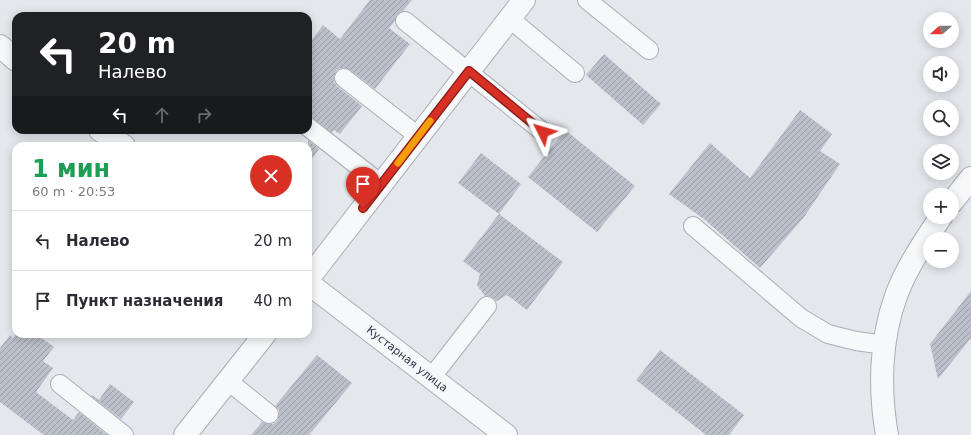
<!DOCTYPE html>
<html lang="ru">
<head>
<meta charset="utf-8">
<style>
  body { margin:0; font-family:"DejaVu Sans",sans-serif; background:#f2f2f3; color:#2b2b33; height:100vh; display:flex; flex-direction:column; font-size:15px; white-space:nowrap }
  * { box-sizing:border-box; margin:0 }
  p { font-size:13px; color:#7c7c81 }
  .icon { flex:none; width:22px; height:22px; fill:none; stroke:currentColor; stroke-width:2; stroke-linecap:round; stroke-linejoin:round }
  .map { position:relative; flex:1; overflow:hidden }
  .drawer { position:absolute; left:12px; top:142px; width:300px; height:196px; display:flex; flex-direction:column; background:#fff; border-radius:12px; box-shadow:0 2px 10px #0003 }
  .drawer>* { flex:none }
  .banner { position:absolute; left:12px; top:12px; width:300px; height:122px; border-radius:12px; box-shadow:0 2px 10px #0003; background:#202124; color:#fff; overflow:hidden }
  .needle { width:26px; rotate:250deg }
  .tools { position:absolute; left:923px; top:12px; display:grid; gap:8px }
  .tools a { display:grid; place-items:center; width:36px; height:36px; border-radius:50%; background:#fff; box-shadow:0 2px 10px #0003; font-size:20px }
  .pin { position:absolute; display:grid; place-items:center; width:34px; height:34px; color:#fff; margin:-41px -17px; border-radius:50% 50% 50% 0; rotate:-45deg; box-shadow:0 0 4px #0007 }
  .pin .icon { rotate:45deg }
  .me { position:absolute; width:44px; margin:-22px; rotate:310deg; stroke-linejoin:round; filter:drop-shadow(0 0 3px #0008) }
  .turn { display:flex; align-items:center; gap:14px; height:84px; padding:0 20px; font-size:18px }
  .turn .icon { width:52px; height:52px; stroke-width:2.5 }
  .turn b { display:block; font-size:28px; line-height:34px }
  .lanes { display:flex; align-items:center; height:38px; padding:0 20px; background:#0003; justify-content:center; gap:20px; direction:ltr }
  .lanes .off { opacity:.35 }
  .round { display:grid; place-items:center; flex:none; width:42px; height:42px; border-radius:21px; background:#f2f2f3 }
  .overview { display:flex; align-items:center; justify-content:space-between; height:68px; padding:0 20px }
  h1 { font-size:24px; font-weight:800; line-height:30px; color:#1e9e55 }
  ul { padding:0; list-style:none }
  li { display:flex; align-items:center; gap:12px; height:60px; padding:0 20px; border-top:1px solid #e1e1e2 }
  li div { flex:1 }
  li b { display:block; font-size:15px }
  li em { font-style:normal }
  .map>svg:first-child { display:block }
  .building { fill:url(#building-hatch) }
  .lines { fill:none; stroke-linecap:round; stroke-linejoin:round }
  .service-casing { stroke:#a9aeb7; stroke-width:20 }
  .minor-casing { stroke:#a9aeb7; stroke-width:24 }
  .tertiary-casing { stroke:#a9aeb7; stroke-width:24 }
  .service { stroke:#f7f8fa; stroke-width:18 }
  .minor { stroke:#f7f8fa; stroke-width:22 }
  .tertiary { stroke:#f7f8fa; stroke-width:22 }
  .route-casing { stroke:#8d1f18; stroke-width:10 }
  .route { stroke:#d93025; stroke-width:7 }
  .slow { stroke:#f59e0b; stroke-width:7 }
  .labels { text-anchor:middle; dominant-baseline:central; stroke-width:3; stroke-linejoin:round; paint-order:stroke }
  .street-label { font-size:11px; fill:#2b3445; stroke:#f4f6f9 }
</style>
</head>
<body>
<div class="map">
<svg width="971" height="435" viewBox="0 0 971 435">
  <defs>
    <pattern id="building-hatch" width="6" height="6" patternUnits="userSpaceOnUse"><rect width="6" height="6" fill="#bbc0ca"/><path d="M-1 1l2-2M0 6l6-6M5 7l2-2" fill="none" stroke="#989da6"/></pattern>
  </defs>
  <rect width="100%" height="100%" fill="#e4e7ec"/>
  <g class="building">
    <path d="M370,0H412L403,11L397,15L395,21L389,28L410,44L375,89L350,70L345,68H340L336,71L334,77V82L337,86L362,106L340,134L334,130L332,133L314,119L308,117V45L323,25L340,39Z"/>
    <path d="M604,54L661,104L643,125L586,75Z"/>
    <path d="M800,110L832,134L820,151L840,164L804,217L760,268L704,219L669,194L710,143L750,178Z"/>
    <path d="M565,130L635,186L597,232L528,177Z"/>
    <path d="M308,140L319,149L308,164Z"/>
    <path d="M481,153L521,184L499,214L458,183Z"/>
    <path d="M499,214L563,262L527,310L507,295L497,301L493,298L489,296H485L477,285L480,274L463,261Z"/>
    <path d="M971,291V338L938,379L930,344Z"/>
    <path d="M16,334H36L54,347L43,361L53,368L36,392L73,420L79,412L107,435H44L0,402V348L10,335L13,338Z"/>
    <path d="M660,350L744,415L729,435H706L636,380Z"/>
    <path d="M317,355L352,383L309,435H251L262,422L268,424H273L277,421L279,415V410L275,406Z"/>
    <path d="M110,384L134,402L121,419L91,396L92,395L99,400Z"/>
  </g>
  <g class="lines">
    <g class="service-casing">
      <g id="service">
        <path d="M587,0L649,50"/>
        <path d="M509,18L575,73"/>
        <path d="M405,21L543,132"/>
        <path d="M344,78L418,136"/>
        <path d="M308,127L381,184"/>
        <path d="M693,226L801,318L828,334L856,341L885,345"/>
        <path d="M431,378L487,306"/>
        <path d="M228,381L269,414"/>
        <path d="M60,384L124,435"/>
      </g>
    </g>
    <g class="minor-casing">
      <g id="minor">
        <path d="M0,46L16,60"/>
        <path d="M100,130L124,146"/>
        <path d="M308,279L524,0"/>
        <path d="M308,283L506,435"/>
        <path d="M185,435L265,334"/>
      </g>
    </g>
    <g class="tertiary-casing">
      <g id="tertiary">
        <path d="M952,202L971,178"/>
        <path d="M887,435C879,390 880,340 896,296C906,268 924,241 941,217"/>
      </g>
    </g>
    <use href="#service" class="service"/>
    <use href="#minor" class="minor"/>
    <use href="#tertiary" class="tertiary"/>
  </g>
  <g class="lines">
    <g class="route-casing">
      <path id="route" d="M363,208L469,71L543,132"/>
    </g>
    <use href="#route" class="route"/>
    <path class="slow" d="M398,163L430,121"/>
  </g>
  <g class="labels">
    <g class="street-label">
      <text transform="translate(407 359) rotate(38)">Кустарная улица</text>
    </g>
  </g>
</svg>
<div class="tools">
<a><svg class="needle" viewBox="-14 -14 28 28"><path d="M0-13l5 13h-10z" fill="#e53935"/><path d="M0 13l5-13h-10z" fill="#7c7c81"/></svg></a>
<a><svg class="icon" aria-label="sound" viewBox="0 0 24 24"><path d="M4 9h4l5-4v14l-5-4H4zM17 9q2 3 0 6"/></svg></a>
<a><svg class="icon" aria-label="search" viewBox="0 0 24 24"><circle cx="10" cy="10" r="6"/><path d="M15 15l6 6"/></svg></a>
<a><svg class="icon" aria-label="layers" viewBox="0 0 24 24"><path d="M12 4l9 5-9 5-9-5zM3 14l9 5 9-5"/></svg></a>
<a>+</a>
<a>−</a>
</div>
<div class="pin" style="left:363px;top:208px;background:#d93025"><svg class="icon" aria-label="arrive" viewBox="0 0 24 24"><path d="M6 21V4h12l-3 4 3 4H6"/></svg></div>
<svg class="me" style="left:543px;top:132px" viewBox="-20 -20 40 40"><path d="M0-17L14 15 0 8-14 15z" fill="#d93025" stroke="#fff" stroke-width="4"/></svg>
<div class="banner">
<div class="turn"><svg class="icon" aria-label="left" viewBox="0 0 24 24"><path d="M17 20v-9H6M10 6l-5 5 5 5"/></svg><div><b>20 m</b>Налево</div></div>
<div class="lanes"><svg class="icon" aria-label="left" viewBox="0 0 24 24"><path d="M17 20v-9H6M10 6l-5 5 5 5"/></svg><svg class="icon off" aria-label="ahead" viewBox="0 0 24 24"><path d="M12 20V5M6 11l6-6 6 6"/></svg><svg class="icon off" aria-label="right" viewBox="0 0 24 24"><path d="M7 20v-9h11M14 6l5 5-5 5"/></svg></div>
</div>
<section class="drawer">
<div class="overview"><div><h1>1 мин</h1><p>60 m · 20:53</p></div><a class="round" style="background:#d93025;color:#fff"><svg class="icon" aria-label="close" viewBox="0 0 24 24"><path d="M6 6l12 12M18 6L6 18"/></svg></a></div>
<ul>
<li><svg class="icon" aria-label="left" viewBox="0 0 24 24"><path d="M17 20v-9H6M10 6l-5 5 5 5"/></svg><div><b>Налево</b></div><em>20 m</em></li>
<li><svg class="icon" aria-label="arrive" viewBox="0 0 24 24"><path d="M6 21V4h12l-3 4 3 4H6"/></svg><div><b>Пункт назначения</b></div><em>40 m</em></li>
</ul>
</section>
</div>
</body>
</html>
